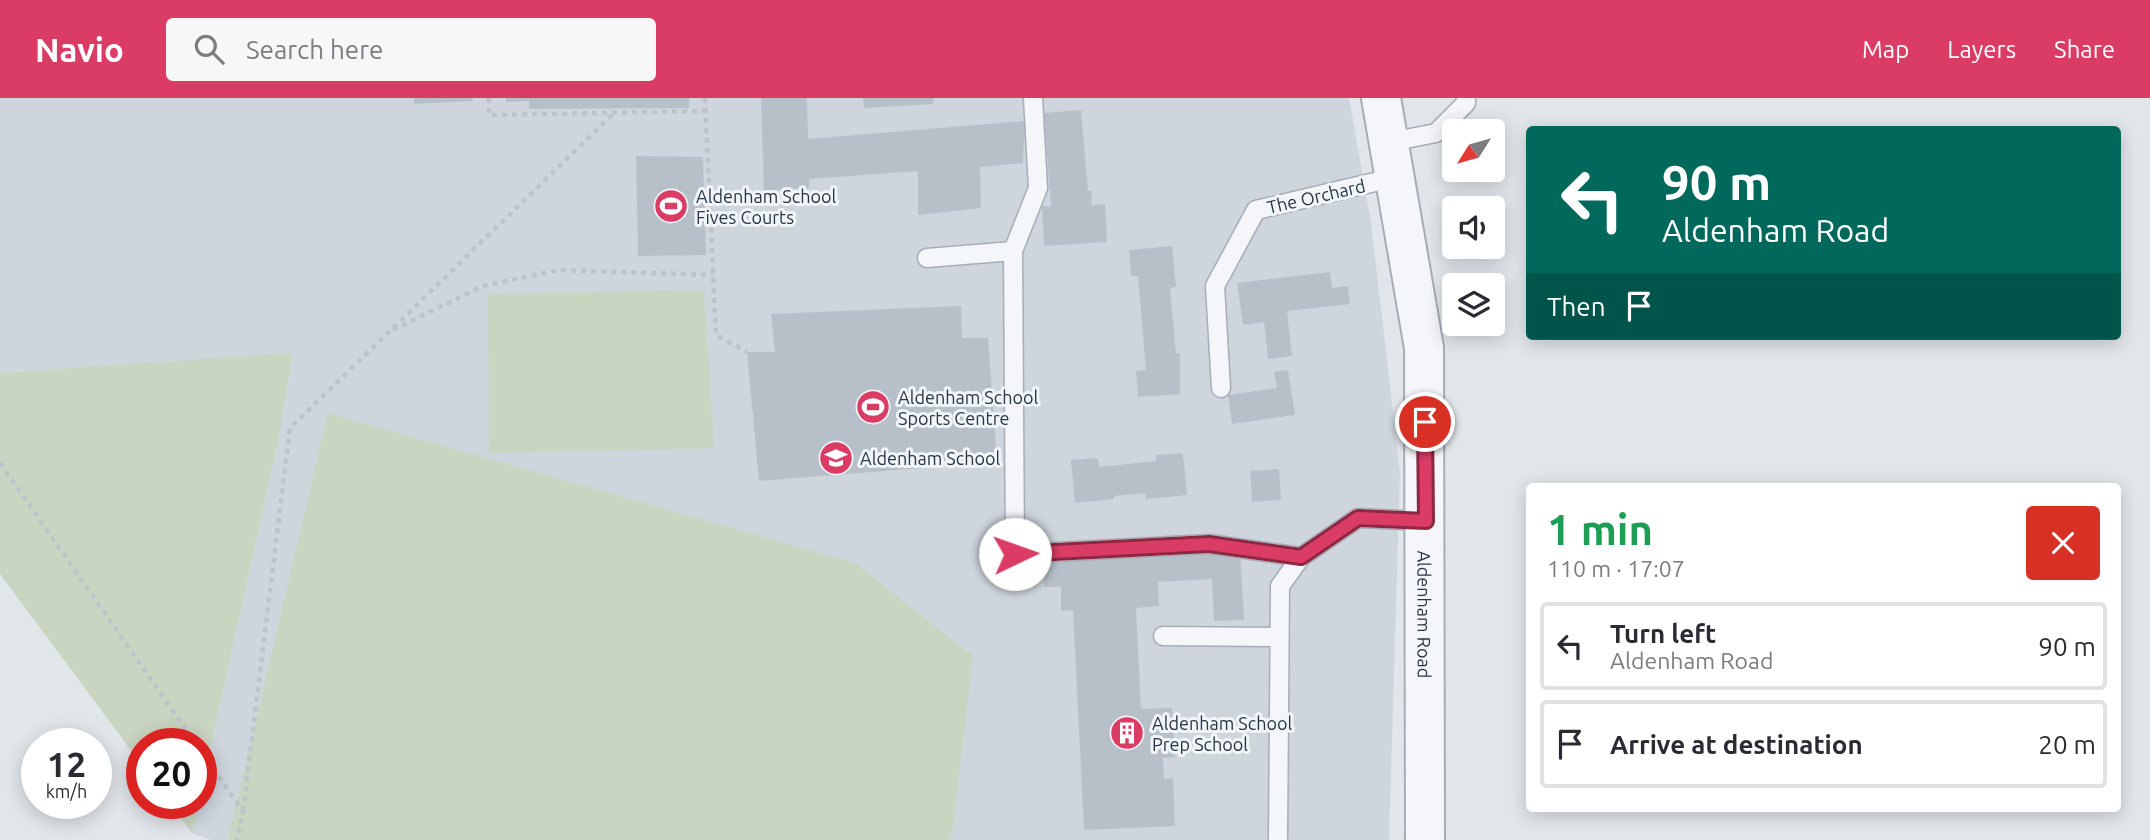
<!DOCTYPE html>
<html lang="en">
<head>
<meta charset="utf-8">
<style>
  body { margin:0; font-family:Ubuntu,sans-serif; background:#f7f7f7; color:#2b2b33; height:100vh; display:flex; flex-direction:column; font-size:26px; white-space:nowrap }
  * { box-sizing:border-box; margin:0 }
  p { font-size:23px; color:#7c7c81 }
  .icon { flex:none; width:38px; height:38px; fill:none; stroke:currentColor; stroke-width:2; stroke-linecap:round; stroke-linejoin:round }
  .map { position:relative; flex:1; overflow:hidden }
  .details { position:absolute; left:1526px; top:385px; width:595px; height:329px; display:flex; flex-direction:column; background:#fff; border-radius:7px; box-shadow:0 4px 18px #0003 }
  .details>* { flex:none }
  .banner { position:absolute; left:1526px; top:28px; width:595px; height:214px; border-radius:7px; box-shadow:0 4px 18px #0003; background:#00695c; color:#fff; overflow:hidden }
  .needle { width:46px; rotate:233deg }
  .tools { position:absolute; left:1442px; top:21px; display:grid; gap:14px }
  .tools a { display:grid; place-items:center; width:63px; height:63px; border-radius:7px; background:#fff; box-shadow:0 4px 18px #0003; font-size:35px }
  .speed { position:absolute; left:21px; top:630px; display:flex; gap:14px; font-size:35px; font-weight:700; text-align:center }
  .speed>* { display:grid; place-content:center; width:91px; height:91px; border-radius:50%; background:#fff; box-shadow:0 4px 18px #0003; line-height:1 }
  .speed small { font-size:18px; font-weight:400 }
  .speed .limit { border:10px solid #d22; background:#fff; color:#111 }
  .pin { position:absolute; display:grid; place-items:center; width:60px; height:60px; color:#fff; margin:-30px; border:4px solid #fff; border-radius:50%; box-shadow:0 2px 7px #0007 }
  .me { position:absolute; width:77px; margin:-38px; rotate:87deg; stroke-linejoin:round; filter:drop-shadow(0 0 5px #0008) }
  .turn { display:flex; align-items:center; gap:24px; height:147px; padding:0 21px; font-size:32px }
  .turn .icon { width:91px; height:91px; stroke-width:2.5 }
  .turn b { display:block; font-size:49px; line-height:60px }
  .then { display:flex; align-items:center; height:66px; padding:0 21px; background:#0003; gap:14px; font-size:26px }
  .round { display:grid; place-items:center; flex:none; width:74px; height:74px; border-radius:7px; background:#f7f7f7 }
  .headline { display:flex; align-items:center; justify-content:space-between; height:119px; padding:0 21px }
  h1 { font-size:42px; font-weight:700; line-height:52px; color:#1e9e55 }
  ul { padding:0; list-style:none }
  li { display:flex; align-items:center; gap:21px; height:88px; margin:0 14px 10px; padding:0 7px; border:4px solid #e1e1e2; border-radius:7px }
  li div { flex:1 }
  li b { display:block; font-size:26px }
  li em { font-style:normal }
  header { display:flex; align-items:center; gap:42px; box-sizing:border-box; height:98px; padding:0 35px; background:#da3c66; color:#fff }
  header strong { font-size:33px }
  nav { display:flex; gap:38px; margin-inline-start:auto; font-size:24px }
  .search { width:490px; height:63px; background:#f7f7f7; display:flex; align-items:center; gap:18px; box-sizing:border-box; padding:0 24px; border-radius:7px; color:#7c7c81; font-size:26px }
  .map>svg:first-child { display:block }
  .built { fill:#cfd5dd }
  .green { fill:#c9d5c1 }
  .building { fill:#b7c0c9 }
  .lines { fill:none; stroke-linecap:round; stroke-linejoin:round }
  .service-casing { stroke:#a6adb6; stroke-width:21 }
  .tertiary-casing { stroke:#a6adb6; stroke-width:42 }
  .path { stroke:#bfc4ca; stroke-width:4.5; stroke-dasharray:5 5; stroke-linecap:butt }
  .service { stroke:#f4f6f9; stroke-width:18 }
  .tertiary { stroke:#f4f6f9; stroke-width:38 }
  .route-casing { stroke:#8e2742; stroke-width:18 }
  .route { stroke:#da3c66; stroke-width:12 }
  .labels { text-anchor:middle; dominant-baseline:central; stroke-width:6; stroke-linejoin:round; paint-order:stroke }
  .poi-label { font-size:18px; fill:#283544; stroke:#f1f5f8; text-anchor:start }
  .street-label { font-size:18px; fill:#283544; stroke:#f1f5f8 }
</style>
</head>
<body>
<header>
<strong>Navio</strong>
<div class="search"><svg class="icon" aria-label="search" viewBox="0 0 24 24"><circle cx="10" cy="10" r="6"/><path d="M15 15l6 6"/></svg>Search here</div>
<nav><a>Map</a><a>Layers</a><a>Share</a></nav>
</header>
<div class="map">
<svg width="2150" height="742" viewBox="0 0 2150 742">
  <rect width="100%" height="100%" fill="#e1e6eb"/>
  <path class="built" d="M0,0H1349L1371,124L1400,375L1389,742H211L192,735L199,705H201V693L278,344L293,256L0,275Z"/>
  <g class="green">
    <path d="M704,192L714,350L489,355L488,196Z"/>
    <path d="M293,255L278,344L201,693V646H142V667L0,476V275Z"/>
    <path d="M328,315L855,465L973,558L953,729L948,742H228Z"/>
    <path d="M170,705H199L192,735Z"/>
  </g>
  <g class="building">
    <path d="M414,0H472L473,3L414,6Z"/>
    <path d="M506,0H689V10L529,11V3L506,4Z"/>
    <path d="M761,0H807L808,41L1025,23L1023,65L980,69L981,110L918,117V73L809,81V90L764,93Z"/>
    <path d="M863,0H933V6L864,10Z"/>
    <path d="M1081,12L1088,93H1092L1091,107L1105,106L1107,144L1044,148L1042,108L1051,109L1044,15Z"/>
    <path d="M636,58L703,59L706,157L638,158Z"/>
    <path d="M1172,148L1176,189L1170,190L1176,256L1180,255V296L1138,299L1136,273L1146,272L1138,178H1131L1129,152Z"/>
    <path d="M1330,174L1332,190L1348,188L1350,206L1287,213L1292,258L1268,261L1264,224L1243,227L1237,185Z"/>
    <path d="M961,208L962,240H988L997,364L759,383L747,254H775L771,216Z"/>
    <path d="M1288,272L1295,317L1232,326L1228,297L1277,290L1274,274Z"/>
    <path d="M1183,355L1187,397L1146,401L1145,395L1114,398V401L1075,405L1071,362L1098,360L1099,369L1156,363V357Z"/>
    <path d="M1279,371L1281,402L1252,404L1250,373Z"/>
    <path d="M1240,453L1244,522L1214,523L1212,481L1158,484L1159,508L1136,510L1141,611L1172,610L1175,659L1163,660L1164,681L1173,680L1175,728L1084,732L1073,512L1061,513V489H1044L1043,462Z"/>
  </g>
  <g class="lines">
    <g class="service-casing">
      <g id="service">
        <path d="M1033,0L1038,90L1013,153L1015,456L1209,446L1301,459"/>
        <path d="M1390,44L1436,35L1466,5V0"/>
        <path d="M927,160L1013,153"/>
        <path d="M1221,290L1215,188L1256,112L1396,79"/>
        <path d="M1163,538L1279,539"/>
        <path d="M1278,742L1280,488L1301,459L1358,420L1426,423"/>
      </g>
    </g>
    <g class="tertiary-casing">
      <g id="tertiary">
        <path id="s1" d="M1381,0L1424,250L1425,742"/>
      </g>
    </g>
    <g class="path">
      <path d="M489,0V17L705,13"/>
      <path d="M705,0L716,237L747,254"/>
      <path d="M393,232L483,188L559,172L713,177"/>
      <path d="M0,365L196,646"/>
      <path d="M201,654L243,713L237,742"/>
      <path d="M243,713L290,330L615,14"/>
    </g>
    <use href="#service" class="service"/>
    <use href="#tertiary" class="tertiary"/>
  </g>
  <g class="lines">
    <g class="route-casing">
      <path id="route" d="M1015,456L1209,446L1301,459L1358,420L1426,423L1425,324"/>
    </g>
    <use href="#route" class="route"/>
  </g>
  <defs>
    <g id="stadium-disc" transform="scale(1.75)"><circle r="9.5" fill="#da3c66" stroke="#f1f5f8"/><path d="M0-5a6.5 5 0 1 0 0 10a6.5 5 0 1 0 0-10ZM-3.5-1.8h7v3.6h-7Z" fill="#fff"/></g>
    <g id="school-disc" transform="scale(1.75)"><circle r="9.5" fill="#da3c66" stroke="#f1f5f8"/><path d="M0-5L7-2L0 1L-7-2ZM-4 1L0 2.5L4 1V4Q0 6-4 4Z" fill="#fff"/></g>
    <g id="building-disc" transform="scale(1.75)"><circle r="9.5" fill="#da3c66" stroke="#f1f5f8"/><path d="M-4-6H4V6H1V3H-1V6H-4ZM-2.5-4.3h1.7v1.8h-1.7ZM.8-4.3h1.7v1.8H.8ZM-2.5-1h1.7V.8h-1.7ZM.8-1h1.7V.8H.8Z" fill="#fff"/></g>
  </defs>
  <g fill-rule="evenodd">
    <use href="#stadium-disc" x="671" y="108"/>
    <use href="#stadium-disc" x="873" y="309"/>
    <use href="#school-disc" x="836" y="360"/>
    <use href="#building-disc" x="1127" y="635"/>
  </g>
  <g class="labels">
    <g class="poi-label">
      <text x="696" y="98">Aldenham School<tspan x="696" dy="21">Fives Courts</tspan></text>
      <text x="898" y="299">Aldenham School<tspan x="898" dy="21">Sports Centre</tspan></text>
      <text x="860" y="360">Aldenham School</text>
      <text x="1152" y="625">Aldenham School<tspan x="1152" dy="21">Prep School</tspan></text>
    </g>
    <g class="street-label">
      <text transform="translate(1316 98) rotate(-13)">The Orchard</text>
      <text stroke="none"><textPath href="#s1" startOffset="520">Aldenham Road</textPath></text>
    </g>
  </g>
</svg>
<div class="tools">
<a><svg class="needle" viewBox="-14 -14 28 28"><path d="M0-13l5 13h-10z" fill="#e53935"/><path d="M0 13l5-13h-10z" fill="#7c7c81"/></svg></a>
<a><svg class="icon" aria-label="sound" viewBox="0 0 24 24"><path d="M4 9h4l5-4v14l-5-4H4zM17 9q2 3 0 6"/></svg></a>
<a><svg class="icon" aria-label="layers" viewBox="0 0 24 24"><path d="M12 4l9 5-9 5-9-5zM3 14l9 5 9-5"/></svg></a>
</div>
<div class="speed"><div>12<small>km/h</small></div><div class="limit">20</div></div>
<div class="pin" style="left:1425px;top:324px;background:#d93025"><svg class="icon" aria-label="arrive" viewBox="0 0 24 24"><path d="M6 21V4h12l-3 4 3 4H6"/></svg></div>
<svg class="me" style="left:1015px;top:456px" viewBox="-20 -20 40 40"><circle r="19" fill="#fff"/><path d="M0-13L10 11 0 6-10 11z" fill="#da3c66"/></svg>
<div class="banner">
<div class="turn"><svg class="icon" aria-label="left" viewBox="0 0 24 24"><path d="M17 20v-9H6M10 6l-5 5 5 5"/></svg><div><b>90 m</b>Aldenham Road</div></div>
<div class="then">Then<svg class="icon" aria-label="arrive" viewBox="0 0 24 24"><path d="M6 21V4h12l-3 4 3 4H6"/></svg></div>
</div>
<section class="details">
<div class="headline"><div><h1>1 min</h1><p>110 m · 17:07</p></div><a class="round" style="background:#d93025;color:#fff"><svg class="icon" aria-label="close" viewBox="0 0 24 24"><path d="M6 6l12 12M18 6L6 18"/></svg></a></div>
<ul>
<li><svg class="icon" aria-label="left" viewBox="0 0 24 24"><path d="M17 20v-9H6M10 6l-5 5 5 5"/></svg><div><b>Turn left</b><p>Aldenham Road</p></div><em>90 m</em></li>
<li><svg class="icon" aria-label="arrive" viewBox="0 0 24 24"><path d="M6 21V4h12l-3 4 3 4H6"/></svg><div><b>Arrive at destination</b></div><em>20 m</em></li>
</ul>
</section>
</div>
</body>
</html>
